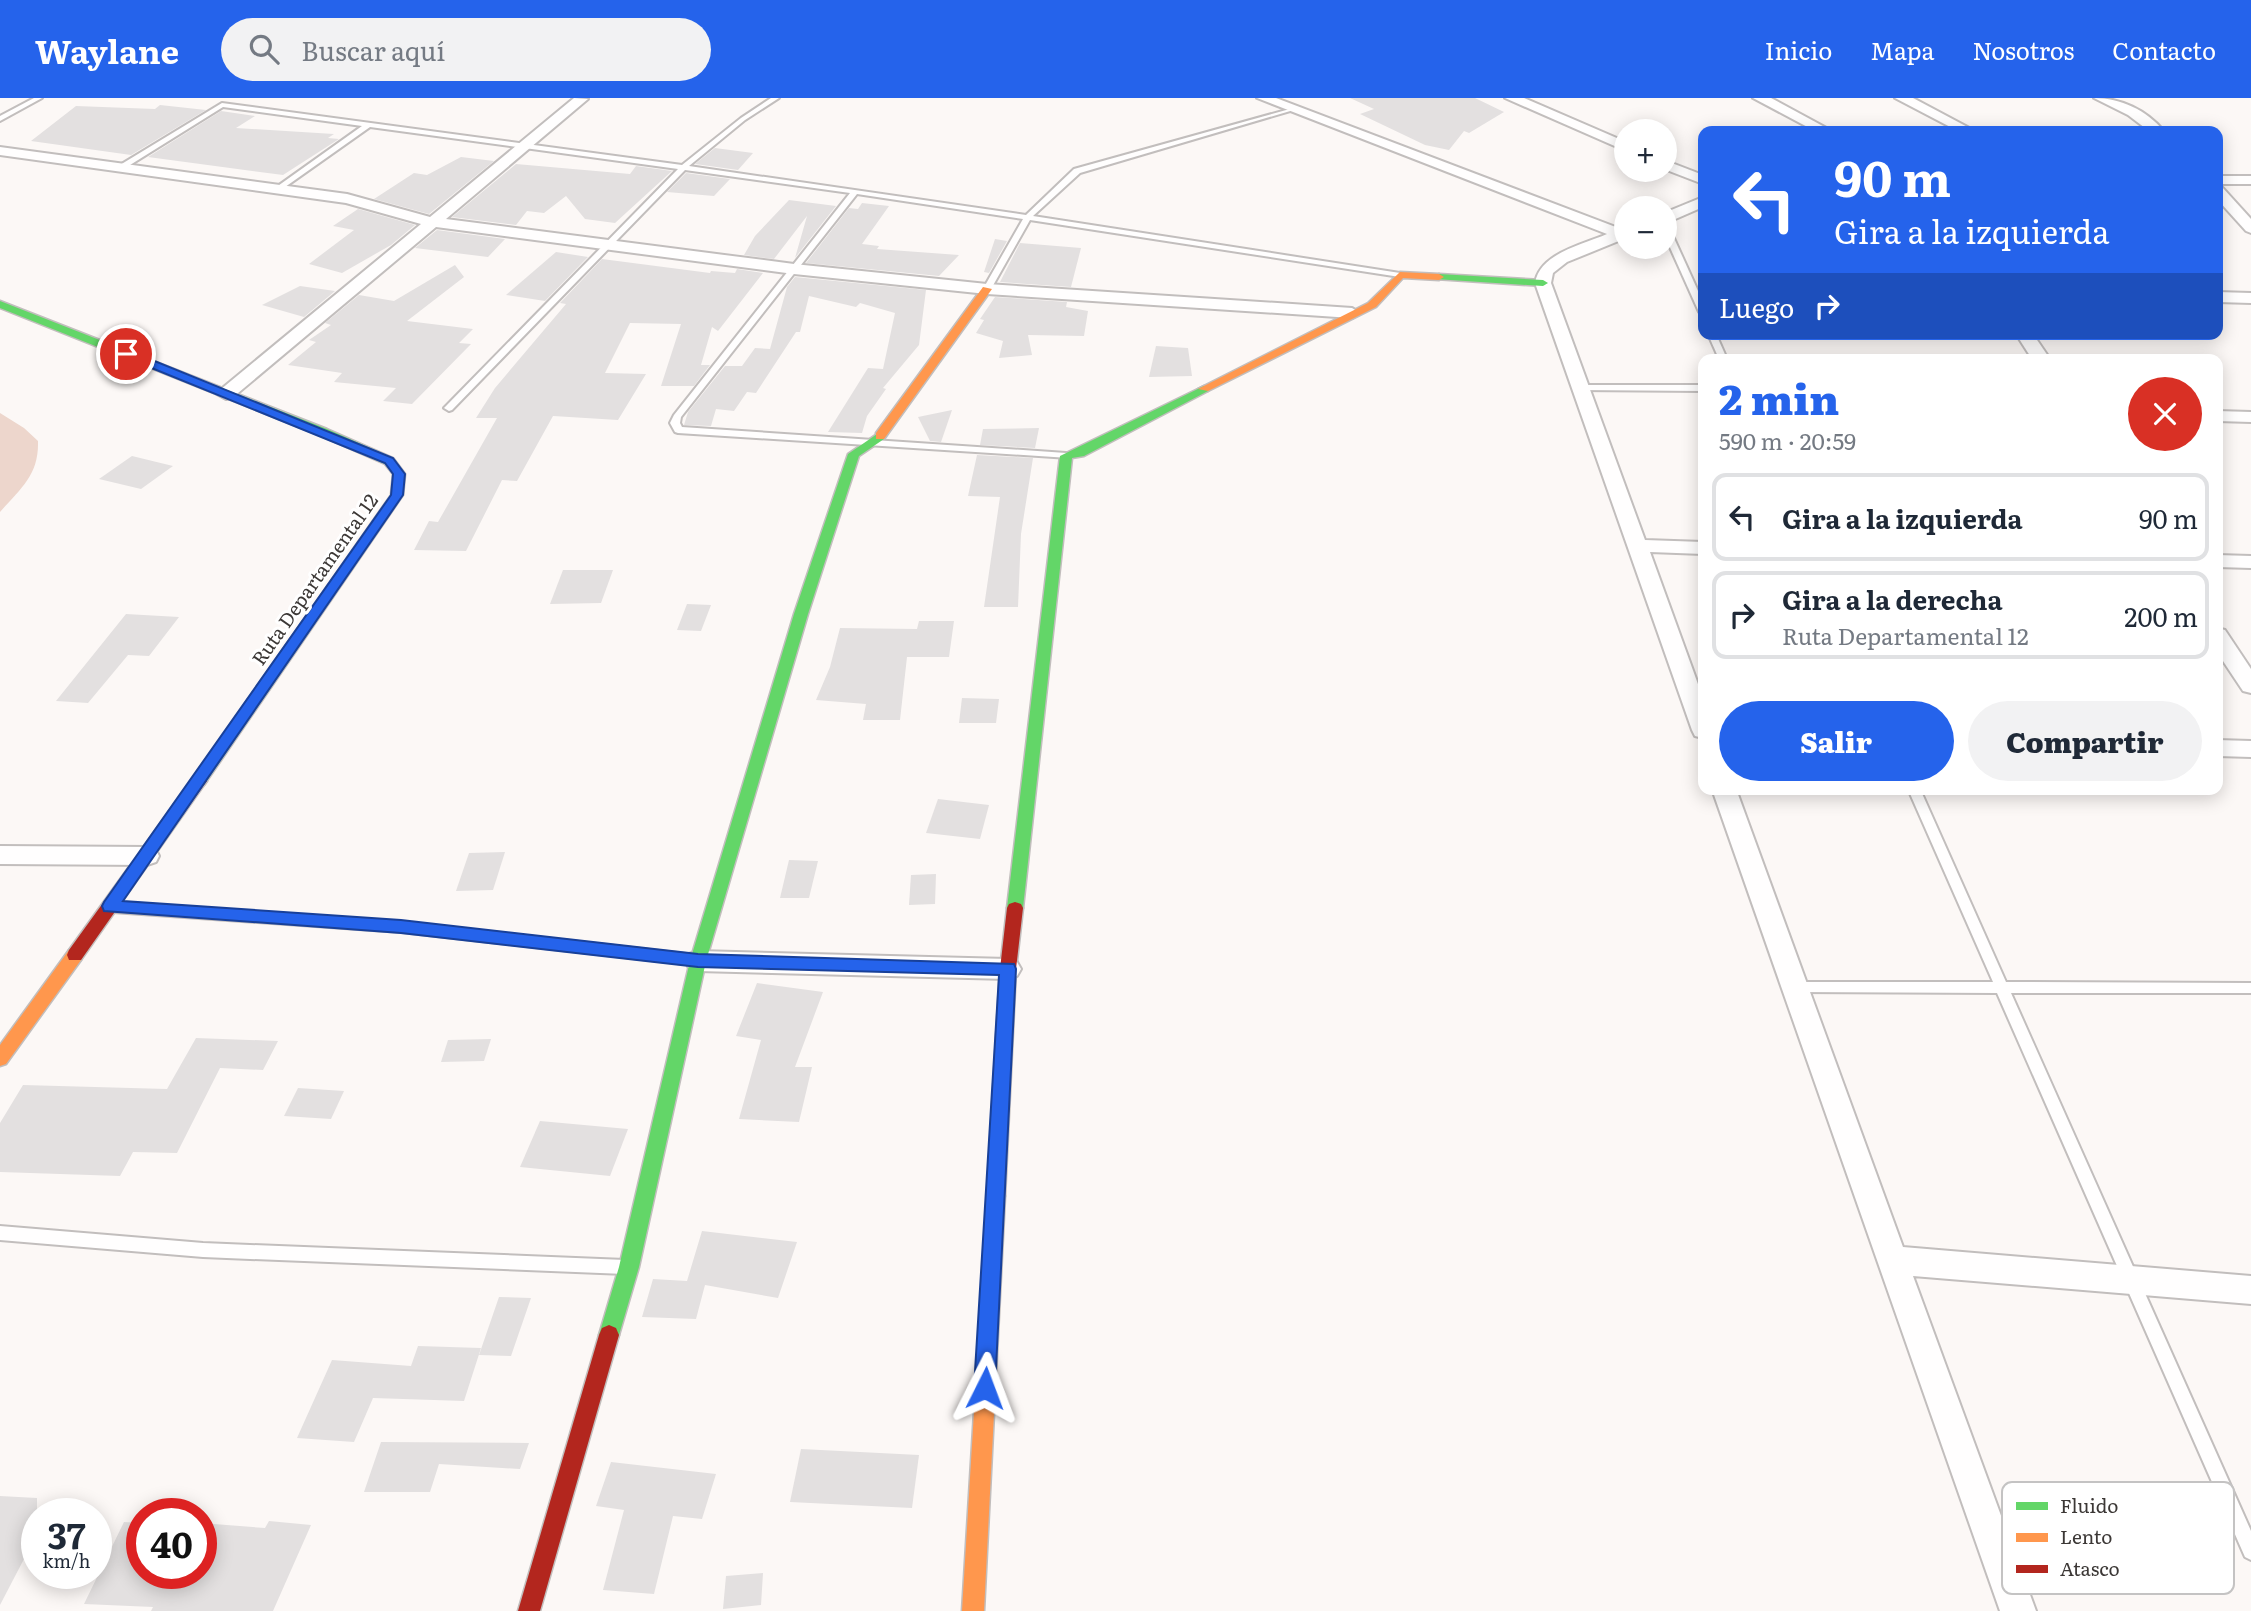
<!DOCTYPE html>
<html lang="es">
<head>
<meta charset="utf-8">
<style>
  body { margin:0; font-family:Literata,serif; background:#f2f2f3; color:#1f2937; height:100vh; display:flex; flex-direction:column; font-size:26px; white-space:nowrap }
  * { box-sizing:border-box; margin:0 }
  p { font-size:23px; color:#747a83 }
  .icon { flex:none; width:38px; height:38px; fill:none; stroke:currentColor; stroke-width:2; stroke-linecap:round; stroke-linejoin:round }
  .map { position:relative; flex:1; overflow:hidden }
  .sheet { position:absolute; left:1698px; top:256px; width:525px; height:441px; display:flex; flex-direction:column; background:#fff; border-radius:14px; box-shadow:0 4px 18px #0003 }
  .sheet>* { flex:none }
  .hud { position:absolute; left:1698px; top:28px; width:525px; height:214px; border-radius:14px; box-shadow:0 4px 18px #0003; background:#2563eb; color:#fff; overflow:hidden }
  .buttons { position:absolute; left:1614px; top:21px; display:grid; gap:14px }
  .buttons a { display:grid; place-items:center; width:63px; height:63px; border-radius:50%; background:#fff; box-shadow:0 4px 18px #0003; font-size:35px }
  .speed { position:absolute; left:21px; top:1400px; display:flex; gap:14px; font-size:35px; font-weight:700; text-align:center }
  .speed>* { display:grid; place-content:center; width:91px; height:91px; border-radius:50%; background:#fff; box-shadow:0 4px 18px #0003; line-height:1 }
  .speed small { font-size:18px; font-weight:400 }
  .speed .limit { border:10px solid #d22; background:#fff; color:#111 }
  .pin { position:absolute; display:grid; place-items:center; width:60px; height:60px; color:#fff; margin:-30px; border:4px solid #fff; border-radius:50%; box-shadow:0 2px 7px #0007 }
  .me { position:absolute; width:77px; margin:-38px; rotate:3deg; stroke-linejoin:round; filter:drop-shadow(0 0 5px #0008) }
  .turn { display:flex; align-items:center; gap:24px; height:147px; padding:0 21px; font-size:32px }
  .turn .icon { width:91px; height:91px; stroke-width:2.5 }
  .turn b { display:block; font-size:49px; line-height:60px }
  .then { display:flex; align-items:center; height:66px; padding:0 21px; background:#0003; gap:14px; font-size:26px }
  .round { display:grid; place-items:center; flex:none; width:74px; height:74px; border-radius:37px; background:#f2f2f3 }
  .head { display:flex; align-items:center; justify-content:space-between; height:119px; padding:0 21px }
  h1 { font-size:42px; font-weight:800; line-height:52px; color:#2563eb }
  .button { display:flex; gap:14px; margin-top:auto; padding:14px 21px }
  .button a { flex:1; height:80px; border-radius:42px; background:#2563eb; color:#fff; font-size:28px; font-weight:800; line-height:80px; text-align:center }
  .button a+a { background:#f2f2f3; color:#1f2937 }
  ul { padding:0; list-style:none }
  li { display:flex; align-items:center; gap:21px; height:88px; margin:0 14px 10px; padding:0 7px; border:4px solid #e0e1e3; border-radius:14px }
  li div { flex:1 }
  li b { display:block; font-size:26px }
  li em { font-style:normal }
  header { display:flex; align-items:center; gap:42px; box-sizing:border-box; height:98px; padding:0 35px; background:#2563eb; color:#fff }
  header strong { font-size:33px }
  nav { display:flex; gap:38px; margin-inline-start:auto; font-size:24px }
  .search { width:490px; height:63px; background:#f2f2f3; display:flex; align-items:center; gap:18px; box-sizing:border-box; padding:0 24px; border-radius:38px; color:#747a83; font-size:26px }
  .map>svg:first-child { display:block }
  .forest { fill:#edd6cc }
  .building { fill:#e3e0e0 }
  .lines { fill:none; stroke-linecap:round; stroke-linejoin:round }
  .lane-casing { stroke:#c2bebd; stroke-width:4 }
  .street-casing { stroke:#c2bebd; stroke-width:4 }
  .fast-casing { stroke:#c2bebd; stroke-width:3 }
  .slow-casing { stroke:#c2bebd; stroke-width:3 }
  .jam-casing { stroke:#c2bebd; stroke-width:3 }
  .lane { fill:#fffefe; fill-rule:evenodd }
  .street { fill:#fffefe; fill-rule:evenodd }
  .fast { fill:#63d668; fill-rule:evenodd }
  .slow { fill:#ff974d; fill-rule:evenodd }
  .jam { fill:#b3261e; fill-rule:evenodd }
  .route { fill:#2563eb; stroke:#184099; stroke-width:2 }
  .labels { text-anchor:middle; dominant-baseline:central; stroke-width:6; stroke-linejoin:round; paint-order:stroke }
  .street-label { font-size:19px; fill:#3c3836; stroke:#fff }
  .key { fill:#fff; stroke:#c4c3c3; stroke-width:2 }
  .key-label { font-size:19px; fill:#3c3836 }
</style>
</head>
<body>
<header>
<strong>Waylane</strong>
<div class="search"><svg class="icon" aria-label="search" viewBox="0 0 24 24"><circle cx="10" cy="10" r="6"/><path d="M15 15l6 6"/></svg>Buscar aquí</div>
<nav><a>Inicio</a><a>Mapa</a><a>Nosotros</a><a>Contacto</a></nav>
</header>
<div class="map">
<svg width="2251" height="1513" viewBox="0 0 2251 1513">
  <rect width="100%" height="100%" fill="#fcf8f6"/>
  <path class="forest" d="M0,315L24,330L38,343C39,377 21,390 0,414Z"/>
  <g class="building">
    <path d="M1350,0H1475L1504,14L1469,35L1464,33L1449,52L1425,47L1360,16L1374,11Z"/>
    <path d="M160,7L206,12L131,57L31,43L76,8L155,11Z"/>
    <path d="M221,13L255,18L236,30L334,36L328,40L339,41L283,77L148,59Z"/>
    <path d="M715,50L753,55L738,72L695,66Z"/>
    <path d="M461,59L494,63L429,116L374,101L414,75L427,77Z"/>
    <path d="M516,66L630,76L636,68L672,73L615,125L585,121L566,98L544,115L527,113L516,127L452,119Z"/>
    <path d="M686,75L730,81L714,98L667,94Z"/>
    <path d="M789,102L836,108L795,160L807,118L774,161L744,157L755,138Z"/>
    <path d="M862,105L889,108L862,146L879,148L877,151L959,157L939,178L806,165L849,110L858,111Z"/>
    <path d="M358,111L415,127L391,147L342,175L309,166L354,132L333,128Z"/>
    <path d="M437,132L505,141L488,159L415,150Z"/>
    <path d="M995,141L1007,143L989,175L984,174Z"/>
    <path d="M1020,145L1081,150L1071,189L1000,184Z"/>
    <path d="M556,154L588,159L545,203L506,197Z"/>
    <path d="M602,161L710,175L711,173L735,175L737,171L763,175L718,233L712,229L701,267H710L694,288H661L681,226L630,225L605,275L646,276L618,322L553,318L517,383L502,382L466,453L414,452L429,423L438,424L497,320H476L495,290L566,206L560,205Z"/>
    <path d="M455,167L464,179L407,223L473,231L459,245L471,246L412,306L383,303L396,290L334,284L342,275L288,267L316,244L309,242L331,227L325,225L359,197L394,203Z"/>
    <path d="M795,179L926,192L919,247L883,290L886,291L867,318L862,335L828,334L868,270L883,271L895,215L860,205L856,209L809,198L800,234H796L756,295L747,294L734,313L716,311L711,328L684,327L688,314L725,268H742L755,250L770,251L787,189Z"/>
    <path d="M300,188L335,193L304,219L262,207Z"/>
    <path d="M995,199L1067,204L1066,209L1088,213L1084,238L1028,237L1032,257L999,260L1003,243L976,235L984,222L980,221Z"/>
    <path d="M1156,248L1188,250L1192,278L1149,279Z"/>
    <path d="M952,312L941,344L930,343L918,319Z"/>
    <path d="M1039,330L1035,350L980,347L983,331Z"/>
    <path d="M977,357L1033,360L1021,436L1018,509H984L1000,399L968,398Z"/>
    <path d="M132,358L173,368L141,391L99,381Z"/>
    <path d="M563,472H613L601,505L550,506Z"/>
    <path d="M687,506L711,507L701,533L677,532Z"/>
    <path d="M126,516L179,519L149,558L128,557L88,605L56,603Z"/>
    <path d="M919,523H954L949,559H907L900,622H863L866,606L816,602L830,569L840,530L917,531Z"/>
    <path d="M962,600L999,601L996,625H959Z"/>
    <path d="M938,701L989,707L980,741L926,735Z"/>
    <path d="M505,754L493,792L456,793L469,755Z"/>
    <path d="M789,762L818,763L809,800H780Z"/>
    <path d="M936,776L935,806L909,807L911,777Z"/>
    <path d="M757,885L823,894L795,969H812L799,1024L739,1021L761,942L736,938Z"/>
    <path d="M196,940L278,943L263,972L220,970L177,1055L133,1054L120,1078L0,1074V1025L23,987L167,991Z"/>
    <path d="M491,941L484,963L441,964L448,942Z"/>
    <path d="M298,990L344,993L331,1021L284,1018Z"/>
    <path d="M540,1023L628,1031L610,1078L520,1069Z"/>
    <path d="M702,1133L797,1144L778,1200L705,1187L696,1221L642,1219L653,1181L687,1183Z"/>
    <path d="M499,1199L531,1200L511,1258L479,1257Z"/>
    <path d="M418,1248L481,1250L464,1303L373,1300L354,1344L297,1340L332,1262L411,1268Z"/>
    <path d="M381,1344L529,1345L520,1371L439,1366L430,1394H364Z"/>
    <path d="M801,1351L919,1357L912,1410L790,1404Z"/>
    <path d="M611,1364L716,1376L702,1421L673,1418L654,1496L603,1492L624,1412L596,1408Z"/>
    <path d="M0,1398L37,1400V1436L0,1507Z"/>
    <path d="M269,1423L311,1427L273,1513H151L153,1509L84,1506L124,1424L142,1425V1475H201V1425L265,1430Z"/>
    <path d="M763,1475L761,1507L723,1511L726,1478Z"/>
  </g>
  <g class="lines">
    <g class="lane-casing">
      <g id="lane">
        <path d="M34,0H42L0,23V18Z"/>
        <path d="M771,0H779L745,22L689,68L1026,117L1074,71L1297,9V11L1080,75L1033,118L1400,175L1404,177L1400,179L1030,122L991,191L987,193L983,191L1023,121L857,96L681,319L680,325L682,329L1066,355L1071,358L1069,360L678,335L675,334L670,325L674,317L850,95L685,72L452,312L449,313L444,310L446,308L678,71L370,29L278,94H275V90L362,28L223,9L122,72L115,70L222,5L682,67L741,20Z"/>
        <path d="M1664,125L1668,127L1703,204V216L1699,214L1664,136Z"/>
        <path d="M1708,236H1716L1727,261H1719Z"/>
        <path d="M1580,287H1703V293L1577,292L1576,290Z"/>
        <path d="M1908,691H1920L2006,884L2251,885V895H2011L2251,1433V1462L2245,1459L1997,895L1795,894L1790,893L1788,889L1790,885L1795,884H1993Z"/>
        <path d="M113,804L401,824L695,857L700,858L702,862L700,866L695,867L401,834L113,814L109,812L107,809L109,806Z"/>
        <path d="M0,1128L203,1145L625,1162L630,1164L633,1169L630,1174L625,1176L203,1159L0,1142Z"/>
      </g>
    </g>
    <g class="street-casing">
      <g id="street">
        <path d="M574,0L588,1L446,121L794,166L987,186L1352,210L1360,215L1352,220L987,196L794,176L436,129L232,300L226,301L217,296L220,292L421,126L346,105L0,57V49L347,96L430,119Z"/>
        <path d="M1257,0H1276L1621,131L1626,129V140L1567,164L1553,175L1551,185L1645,442L1703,444V456L1650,454L1703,600V640L1695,638L1692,632L1535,185C1540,155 1582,147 1607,136Z"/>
        <path d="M1505,0H1524L1626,44V53Z"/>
        <path d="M1753,0H1771L1832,33H1815Z"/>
        <path d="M1895,0H1913L1975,33H1958Z"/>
        <path d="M2094,0C2121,0 2146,12 2164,33H2149L2128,17Z"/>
        <path d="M1664,62L1703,77V86L1664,71Z"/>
        <rect x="2217" y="78" width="34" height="8"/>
        <path d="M2217,88L2222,89L2251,121V135L2246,133L2217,101Z"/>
        <path d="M1703,99V109L1664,126V115Z"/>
        <path d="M2217,194L2251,195V205L2217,204Z"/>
        <path d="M2016,236H2033L2050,261H2032Z"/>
        <path d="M2217,313L2251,314V324L2217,323Z"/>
        <path d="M2217,457L2251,458V470L2217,469Z"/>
        <path d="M2217,530L2225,532L2251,571V595L2243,593L2217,554Z"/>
        <path d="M2217,642L2251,643V659L2217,658Z"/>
        <path d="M1712,691H1736L1903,1149L2251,1178V1206L1913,1178L2036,1513H2000Z"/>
        <path d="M0,748L147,749L156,752L159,758L156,764L147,767L0,766Z"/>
        <path d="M698,853L1008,861L1017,864L1021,871L1017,878L1008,881L698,873L689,870L685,863L689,856Z"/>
      </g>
    </g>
    <g class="fast-casing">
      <g id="fast">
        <path d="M1439,176L1543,182L1548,185L1543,188L1435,181L1434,179Z"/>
        <path d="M0,203L327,331L393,360L405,376L403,397L204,687H194L191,683L391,397L393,376L385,366L319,337L0,210Z"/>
        <path d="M1204,288L1208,289V293L1084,358L1072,360L1023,810L1021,814H1009L1007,810L1060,358Z"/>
        <path d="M880,334L884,335V341L859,358L808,516L706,863L639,1169L619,1237L616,1244L609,1247L602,1244L599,1237L619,1169L690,863L794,516L848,356Z"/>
      </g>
    </g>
    <g class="slow-casing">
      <g id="slow">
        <path d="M1400,174L1439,176L1444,179L1439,182L1403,180L1376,209L1208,293L1198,291L1368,205Z"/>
        <path d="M983,189L992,191L884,341H876V335Z"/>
        <path d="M75,850L81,852L83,857L81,862L6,966L0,968V947L69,852Z"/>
        <path d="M996,1090L1003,1092L1005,1098L984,1513H962L987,1098L989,1092Z"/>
      </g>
    </g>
    <g class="jam-casing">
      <g id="jam">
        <path d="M199,678L204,679L207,683L204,687L81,862H69L67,857L69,852L194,679Z"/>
        <path d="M1015,804L1021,806L1023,810L1016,871L1005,1098L1003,1104L996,1106L989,1104L987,1098L1000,871L1007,810L1009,806Z"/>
        <path d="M609,1227L616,1230L619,1237L540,1513H518L599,1237L602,1230Z"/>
      </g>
    </g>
    <use href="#lane" class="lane"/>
    <use href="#street" class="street"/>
    <use href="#fast" class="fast"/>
    <use href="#slow" class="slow"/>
    <use href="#jam" class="jam"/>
  </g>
  <path class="route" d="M122,253H130L393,360L405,376L403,397L123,803L401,822L698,856L1014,866L1016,871L995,1290L992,1297L985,1300L978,1297L974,1290L999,877L698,869L401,835L104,813L102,808L104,804L391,397L393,376L385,365L122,258Z"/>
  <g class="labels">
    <g class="street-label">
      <text transform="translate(314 481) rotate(-55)">Ruta Departamental 12</text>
    </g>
  </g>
  <rect x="2002" y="1384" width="232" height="112" rx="10" class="key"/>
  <rect x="2016" y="1404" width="32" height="8" fill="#63d668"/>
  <rect x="2016" y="1435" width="32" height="9" fill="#ff974d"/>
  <rect x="2016" y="1467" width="32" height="8" fill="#b3261e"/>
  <g class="key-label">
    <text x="2060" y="1415">Fluido</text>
    <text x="2060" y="1446">Lento</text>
    <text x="2060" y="1478">Atasco</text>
  </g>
</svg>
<div class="buttons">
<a>+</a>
<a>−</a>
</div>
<div class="speed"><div>37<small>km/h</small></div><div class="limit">40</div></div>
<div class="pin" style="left:126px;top:256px;background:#d93025"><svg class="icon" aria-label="arrive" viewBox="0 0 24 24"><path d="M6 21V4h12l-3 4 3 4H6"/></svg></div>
<svg class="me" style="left:985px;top:1290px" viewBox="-20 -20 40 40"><path d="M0-17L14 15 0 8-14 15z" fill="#2563eb" stroke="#fff" stroke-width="4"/></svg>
<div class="hud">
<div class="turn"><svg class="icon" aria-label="left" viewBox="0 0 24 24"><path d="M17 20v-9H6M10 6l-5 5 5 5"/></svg><div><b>90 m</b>Gira a la izquierda</div></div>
<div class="then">Luego<svg class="icon" aria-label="right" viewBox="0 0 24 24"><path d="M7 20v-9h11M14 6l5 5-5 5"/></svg></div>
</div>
<section class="sheet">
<div class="head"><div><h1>2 min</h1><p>590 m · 20:59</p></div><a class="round" style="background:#d93025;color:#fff"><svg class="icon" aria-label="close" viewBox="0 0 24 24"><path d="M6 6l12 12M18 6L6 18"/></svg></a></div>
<ul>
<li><svg class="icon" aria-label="left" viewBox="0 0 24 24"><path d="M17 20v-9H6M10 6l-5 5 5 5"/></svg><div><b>Gira a la izquierda</b></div><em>90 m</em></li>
<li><svg class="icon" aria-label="right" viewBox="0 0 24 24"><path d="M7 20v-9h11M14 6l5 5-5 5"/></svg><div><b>Gira a la derecha</b><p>Ruta Departamental 12</p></div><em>200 m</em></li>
</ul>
<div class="button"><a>Salir</a><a>Compartir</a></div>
</section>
</div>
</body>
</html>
